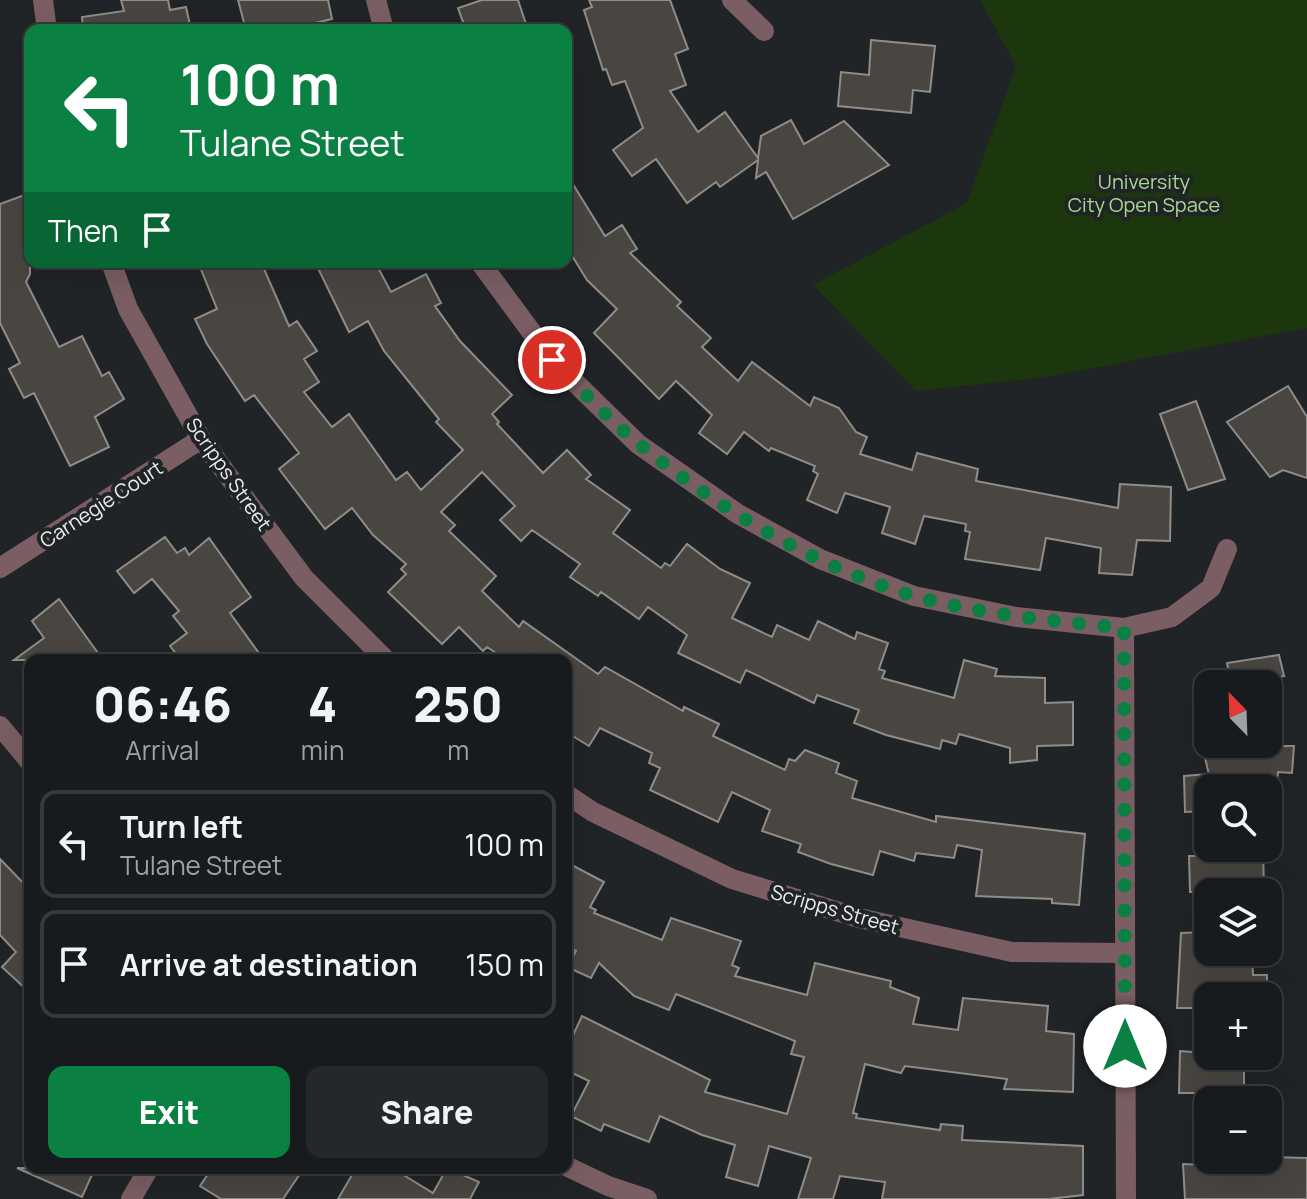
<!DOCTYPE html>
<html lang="en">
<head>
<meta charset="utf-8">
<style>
  body { margin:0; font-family:Manrope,sans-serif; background:#25282a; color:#f1f3f6; height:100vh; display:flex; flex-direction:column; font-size:30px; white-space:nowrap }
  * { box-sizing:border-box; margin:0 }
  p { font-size:26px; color:#9fa1a4 }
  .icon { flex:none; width:44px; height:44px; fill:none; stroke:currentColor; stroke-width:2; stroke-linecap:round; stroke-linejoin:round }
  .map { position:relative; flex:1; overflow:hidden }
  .side { position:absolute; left:24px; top:654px; width:548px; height:520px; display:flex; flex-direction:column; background:#181b1d; border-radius:16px; box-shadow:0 8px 32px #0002,0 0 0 2px #36393b }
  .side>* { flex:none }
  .guide { position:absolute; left:24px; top:24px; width:548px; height:244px; border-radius:16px; box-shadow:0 8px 32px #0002,0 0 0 2px #36393b; background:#0b8043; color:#fff; overflow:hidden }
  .needle { width:52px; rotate:337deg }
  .controls { position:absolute; left:1194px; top:670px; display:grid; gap:16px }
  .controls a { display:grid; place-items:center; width:88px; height:88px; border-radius:16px; background:#181b1d; box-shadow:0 8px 32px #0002,0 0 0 2px #36393b; font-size:40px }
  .pin { position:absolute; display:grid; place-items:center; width:68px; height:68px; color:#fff; margin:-34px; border:4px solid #fff; border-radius:50%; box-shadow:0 2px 8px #0007 }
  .me { position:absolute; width:88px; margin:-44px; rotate:0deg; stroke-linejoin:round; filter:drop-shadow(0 0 6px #0008) }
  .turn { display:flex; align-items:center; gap:28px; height:168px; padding:0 24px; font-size:36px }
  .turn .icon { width:104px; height:104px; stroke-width:2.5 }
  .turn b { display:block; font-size:56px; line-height:68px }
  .then { display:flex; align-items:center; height:76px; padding:0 24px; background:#0003; gap:16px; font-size:30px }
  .eta { display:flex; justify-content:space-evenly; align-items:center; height:136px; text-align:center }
  .eta b { font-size:48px; font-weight:800; line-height:56px }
  .cta { display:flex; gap:16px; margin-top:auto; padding:16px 24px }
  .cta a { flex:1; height:92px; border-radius:16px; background:#0b8043; color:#fff; font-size:32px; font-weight:800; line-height:92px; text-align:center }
  .cta a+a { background:#25282a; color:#f1f3f6 }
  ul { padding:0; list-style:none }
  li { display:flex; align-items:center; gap:24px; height:108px; margin:0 16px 12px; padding:0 8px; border:4px solid #36393b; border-radius:16px }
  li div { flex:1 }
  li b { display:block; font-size:30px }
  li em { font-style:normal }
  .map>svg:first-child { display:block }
  .green { fill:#1c360e }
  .building { fill:#494642; stroke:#908d89; stroke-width:2 }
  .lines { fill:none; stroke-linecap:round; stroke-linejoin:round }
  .minor { stroke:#7a5e63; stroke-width:20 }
  .route { stroke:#0b8043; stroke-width:14; stroke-dasharray:0 25.2 }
  .labels { text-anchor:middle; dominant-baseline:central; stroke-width:8; stroke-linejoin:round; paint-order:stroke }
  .park-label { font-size:20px; fill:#a7d990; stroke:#202427 }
  .street-label { font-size:20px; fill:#ebedef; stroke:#202427 }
</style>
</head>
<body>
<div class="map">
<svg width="1307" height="1199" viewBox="0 0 1307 1199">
  <rect width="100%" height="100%" fill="#202427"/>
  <path class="green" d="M980,0H1307V328L1045,377L916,391L813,285L967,203L1016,66Z"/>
  <g class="building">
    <path d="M121,0H168L170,10L186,7L191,30H83L82,17L124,11Z"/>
    <path d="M238,0H328L332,19L286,30H246Z"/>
    <path d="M482,0H518L526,24L508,30H466L458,8Z"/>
    <path d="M589,0H670L688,49L675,54L686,85L670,91L698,132L725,112L758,158L761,136L791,120L804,144L844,121L889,165L793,219L766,172L756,178L758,160L720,187L716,182L687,203L656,159L632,176L613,150L643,128L625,81L612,85L606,69L603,70L584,10L592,7Z"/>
    <path d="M871,40L935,46L930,92L913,90L911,113L838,106L841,72L869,75Z"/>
    <path d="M566,173L605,236L622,225L637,249L630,253L681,302L677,306L711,338L702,347L738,381L752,362L810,406L814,397L839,408L856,432L867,437L860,454L912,470L917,453L978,469L976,481L1118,508L1120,484L1171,487L1170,541L1137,540L1132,575L1099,573L1101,548L1046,538L1040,570L965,559L970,532L965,531L966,524L924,516L915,544L882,533L890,507L845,493L837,513L807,500L818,474L813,471L815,466L771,448L769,451L744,432L727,454L699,433L712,415L676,381L659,399L594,333L617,309L587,280L566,246Z"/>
    <path d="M30,193V274L26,282L59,347L82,336L102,376L109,372L124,399L95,417L109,447L70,466L34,393L24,398L9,369L20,363L0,323V204Z"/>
    <path d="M198,262H261L289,326L297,321L317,351L304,359L319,382L304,392L332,427L349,414L396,480L407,472L421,490L463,450L436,422L439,419L384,351L368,321L349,332L315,262H375L391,292L426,274L441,303L435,306L460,341L512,395L492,414L499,422L497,424L543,473L567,450L591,475L586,479L630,510L613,533L661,568L665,563L670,566L687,544L720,569L750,583L732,618L772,637L777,625L809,640L818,621L855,639L857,632L888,643L879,669L885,671L882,678L954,698L964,660L997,669L995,676L1045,678V703L1073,702V745L1037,746V760L1010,763V748L959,734L956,744L942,740L940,749L886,735L854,723L859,710L817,695L814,703L746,670L740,683L678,653L687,635L648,607L639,619L601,592L598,596L570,577L580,564L532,530L521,541L500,520L515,506L482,472L441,512L455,525L449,531L496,576L482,591L519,627L523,621L598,674L605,667L683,711L684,707L719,724L713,736L785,770L789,759L795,761L805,750L839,763L836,773L857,781L852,798L936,822V816L1085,834L1079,905L1052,903V899L976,896L982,850L957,845L954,858L916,853L914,861L880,851L873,875L831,864L798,852L801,844L762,831L770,810L732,792L718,822L650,790L660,768L649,763L652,753L600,728L589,746L566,732V660H506L487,647L483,651L459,627L442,644L388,592L406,574L401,569L406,564L373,535L352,508L325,529L279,469L299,453L254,395L245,401L207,344L195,319L217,309Z"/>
    <path d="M1288,386L1307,417V478L1283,470L1270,477L1227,422Z"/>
    <path d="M1196,401L1225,479L1188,490L1160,414Z"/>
    <path d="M165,537L177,553L185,548L189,555L209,538L251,597L230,613L264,660H181L170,646L187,633L173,616L179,611L152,579L134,593L117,571Z"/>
    <path d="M59,599L103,660H14L44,638L32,621Z"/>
    <path d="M1279,655L1284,676L1266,680V684H1231L1227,663Z"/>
    <path d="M1278,746H1294L1292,773L1278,772L1277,788H1212L1203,749Z"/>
    <path d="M1208,774V811L1185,812L1184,776Z"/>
    <path d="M1214,848H1263L1264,891L1190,892L1189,856H1216Z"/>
    <path d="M0,859L30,890V993L2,967L16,952L0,935Z"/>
    <path d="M566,862L604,882L590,907L596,910L594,913L662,940L671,918L741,941L732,965L739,968L735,976L807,995L815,963L856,973L891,981L890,987L919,998L913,1024L958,1030L963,998L1048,1006L1046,1031L1074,1034L1073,1092L1004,1089L1007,1079L905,1066L901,1073L865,1064L853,1113L857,1114L856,1118L940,1130L941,1124L963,1126L962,1140L1083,1146V1195L1049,1199H882L885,1182L840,1176L833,1199H798L811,1158L769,1146L758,1186L726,1177L735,1145L702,1135L660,1116L649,1142L604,1124L601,1131L571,1116L589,1081L566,1070V1050L582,1016L710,1080L705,1092L787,1114L804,1057L791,1054L795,1041L676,994L669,1010L634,996L599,963L591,978L567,967L576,951L568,947L566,951Z"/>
    <path d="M1208,932V952H1252L1253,975H1267V996H1208V1008H1177L1181,933Z"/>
    <path d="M1180,1051L1244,1056V1100H1219V1093H1179Z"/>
    <path d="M1268,1157L1307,1158V1199H1185L1183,1164L1255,1167V1160Z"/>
    <path d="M17,1168H95L82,1197Z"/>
    <path d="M212,1168H304L283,1199H221L200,1186Z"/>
    <path d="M356,1168H392L433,1193L447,1168L479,1182L470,1199H338Z"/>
  </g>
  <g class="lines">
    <g class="minor">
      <path d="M43,0L47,30"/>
      <path d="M376,0L384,30"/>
      <path d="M732,0L764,31"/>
      <path d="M111,262L128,309L201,439L304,578L386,660"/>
      <path d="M480,262L552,360L638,444L738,514L820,559L914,596L1016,617L1124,628L1172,617L1211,588L1227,549"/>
      <path d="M0,568L201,439"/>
      <path d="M1124,628L1126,1199"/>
      <path d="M0,726L30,762"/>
      <path d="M566,794L593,812L732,879L859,918L1012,952L1124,953"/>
      <path d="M566,1166L608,1186L647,1199"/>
      <path d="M131,1199L149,1168"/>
    </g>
  </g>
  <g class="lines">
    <path class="route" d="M552,360C580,388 608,419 639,444C719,509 815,567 914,596C982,615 1054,621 1124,628L1125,1046"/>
  </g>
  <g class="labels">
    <g class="park-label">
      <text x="1144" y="181">University<tspan x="1144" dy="23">City Open Space</tspan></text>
    </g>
    <g class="street-label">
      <text transform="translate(229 474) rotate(55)">Scripps Street</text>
      <text transform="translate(101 504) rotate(-33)">Carnegie Court</text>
      <text transform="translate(835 909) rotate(16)">Scripps Street</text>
    </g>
  </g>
</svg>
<div class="controls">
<a><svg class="needle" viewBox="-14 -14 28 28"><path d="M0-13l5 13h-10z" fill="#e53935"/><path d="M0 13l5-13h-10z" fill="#9fa1a4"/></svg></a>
<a><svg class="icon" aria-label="search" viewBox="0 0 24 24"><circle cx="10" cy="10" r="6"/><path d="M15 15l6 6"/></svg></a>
<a><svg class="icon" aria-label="layers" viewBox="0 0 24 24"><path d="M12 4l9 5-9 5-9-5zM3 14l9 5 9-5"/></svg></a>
<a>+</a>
<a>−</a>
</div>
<div class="pin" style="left:552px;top:360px;background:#d93025"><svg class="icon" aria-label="arrive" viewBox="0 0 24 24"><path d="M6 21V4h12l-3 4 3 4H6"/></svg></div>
<svg class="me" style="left:1125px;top:1046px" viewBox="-20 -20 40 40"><circle r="19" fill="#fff"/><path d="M0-13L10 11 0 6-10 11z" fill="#0b8043"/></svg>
<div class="guide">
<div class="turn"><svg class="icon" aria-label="left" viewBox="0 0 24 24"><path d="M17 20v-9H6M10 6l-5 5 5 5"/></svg><div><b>100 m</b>Tulane Street</div></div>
<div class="then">Then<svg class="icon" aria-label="arrive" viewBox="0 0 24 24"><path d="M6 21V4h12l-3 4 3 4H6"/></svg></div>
</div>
<section class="side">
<div class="eta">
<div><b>06:46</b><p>Arrival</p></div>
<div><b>4</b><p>min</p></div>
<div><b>250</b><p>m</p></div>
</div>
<ul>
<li><svg class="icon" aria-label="left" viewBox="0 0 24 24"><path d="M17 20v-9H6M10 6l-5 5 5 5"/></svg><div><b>Turn left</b><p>Tulane Street</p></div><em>100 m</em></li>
<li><svg class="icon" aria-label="arrive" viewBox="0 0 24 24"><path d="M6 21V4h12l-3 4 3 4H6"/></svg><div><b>Arrive at destination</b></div><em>150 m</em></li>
</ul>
<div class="cta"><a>Exit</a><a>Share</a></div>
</section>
</div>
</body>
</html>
